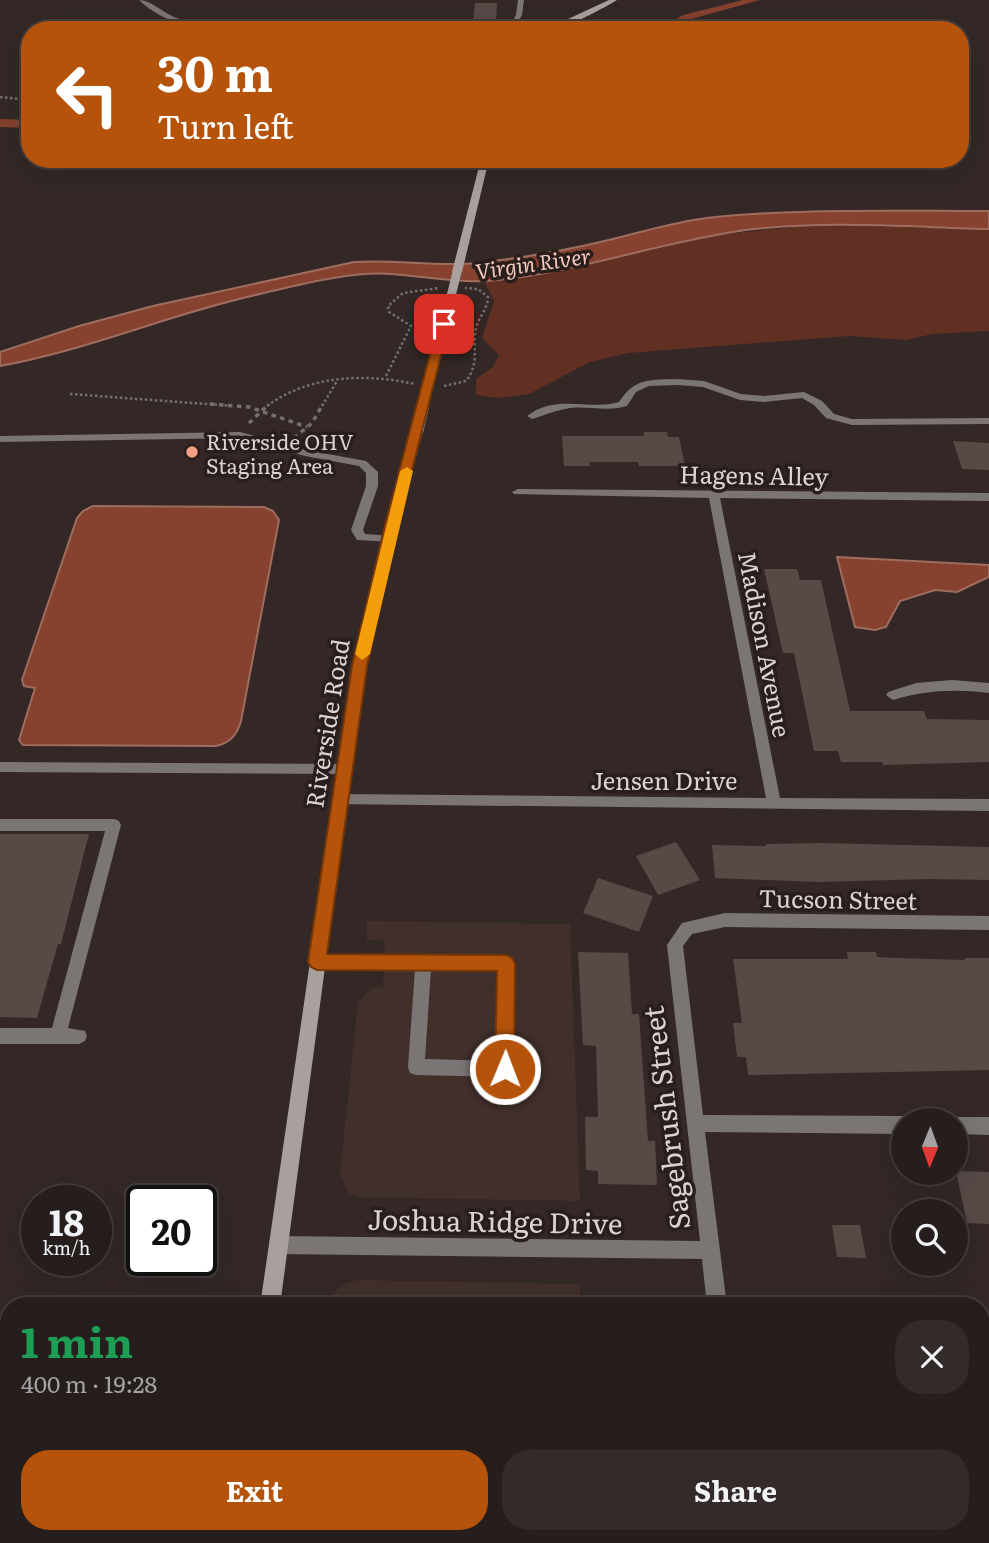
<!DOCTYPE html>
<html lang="en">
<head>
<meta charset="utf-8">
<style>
  body { margin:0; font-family:Literata,serif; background:#322b29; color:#f1f3f6; height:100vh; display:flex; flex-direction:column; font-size:26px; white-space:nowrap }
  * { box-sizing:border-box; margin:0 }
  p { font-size:23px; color:#a4a2a3 }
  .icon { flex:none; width:38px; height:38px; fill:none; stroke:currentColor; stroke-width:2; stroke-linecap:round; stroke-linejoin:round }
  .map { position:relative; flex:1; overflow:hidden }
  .details { position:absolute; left:0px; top:1297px; width:990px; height:247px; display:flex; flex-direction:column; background:#261e1c; border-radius:28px 28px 0 0; box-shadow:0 7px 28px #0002,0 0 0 2px #423c3b }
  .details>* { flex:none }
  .banner { position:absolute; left:21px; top:21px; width:948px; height:147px; border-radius:28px; box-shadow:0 7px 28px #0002,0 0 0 2px #423c3b; background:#b45309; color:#fff; overflow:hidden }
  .needle { width:46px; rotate:181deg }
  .fabs { position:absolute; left:891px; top:1108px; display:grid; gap:14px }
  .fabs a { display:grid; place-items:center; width:77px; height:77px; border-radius:50%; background:#261e1c; box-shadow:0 7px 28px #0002,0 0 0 2px #423c3b; font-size:35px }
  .speed { position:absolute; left:21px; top:1185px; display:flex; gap:14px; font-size:35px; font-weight:700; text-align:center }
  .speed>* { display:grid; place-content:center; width:91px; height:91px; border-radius:50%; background:#261e1c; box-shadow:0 7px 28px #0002,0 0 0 2px #423c3b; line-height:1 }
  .speed small { font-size:18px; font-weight:400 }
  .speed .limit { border:4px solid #111; border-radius:10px; background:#fff; color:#111 }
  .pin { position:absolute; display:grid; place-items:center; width:60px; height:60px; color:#fff; margin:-30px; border-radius:14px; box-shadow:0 4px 10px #0006 }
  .me { position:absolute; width:77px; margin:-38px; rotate:1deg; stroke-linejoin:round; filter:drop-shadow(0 0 5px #0008) }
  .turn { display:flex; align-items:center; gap:24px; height:147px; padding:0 21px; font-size:32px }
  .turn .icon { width:91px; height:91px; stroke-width:2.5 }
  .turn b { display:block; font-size:49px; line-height:60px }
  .round { display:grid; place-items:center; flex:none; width:74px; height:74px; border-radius:28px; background:#322b29 }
  .overview { display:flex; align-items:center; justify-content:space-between; height:119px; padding:0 21px }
  h1 { font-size:42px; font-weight:700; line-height:52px; color:#1e9e55 }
  .action { display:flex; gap:14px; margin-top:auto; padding:14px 21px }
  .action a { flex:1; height:80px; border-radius:28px; background:#b45309; color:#fff; font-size:28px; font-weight:700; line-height:80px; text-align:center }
  .action a+a { background:#322b29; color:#f1f3f6 }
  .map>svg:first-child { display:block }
  .built { fill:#412f2b }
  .green { fill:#623023 }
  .water { fill:#86412f; stroke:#9f6d60; stroke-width:2 }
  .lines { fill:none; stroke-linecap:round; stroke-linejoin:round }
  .canal { fill:#86412f; fill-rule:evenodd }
  .building { fill:#564a47 }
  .path-far2 { stroke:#786f6c; stroke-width:2.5; stroke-dasharray:2.5 2.5; stroke-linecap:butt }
  .path-far1 { stroke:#786f6c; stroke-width:3.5; stroke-dasharray:4.5 4.5; stroke-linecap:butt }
  .path { stroke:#786f6c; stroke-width:6; stroke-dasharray:7 7; stroke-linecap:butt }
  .service { fill:#7b7674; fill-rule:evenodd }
  .minor { fill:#7b7674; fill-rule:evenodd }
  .tertiary { fill:#7b7674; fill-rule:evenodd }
  .secondary { fill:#a9a09e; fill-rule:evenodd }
  .secondary-bridge-far1 { stroke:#a9a09e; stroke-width:9 }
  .secondary-bridge { stroke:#a9a09e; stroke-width:11 }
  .route { fill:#b45309; stroke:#753606; stroke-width:2 }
  .slow { fill:#f59e0b }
  .poi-dot { fill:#f49e87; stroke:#291e1b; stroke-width:2.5 }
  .labels { text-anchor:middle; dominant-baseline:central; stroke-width:7; stroke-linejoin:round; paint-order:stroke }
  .far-water-label { font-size:21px; font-style:italic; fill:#f3c9bd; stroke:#291e1b }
  .far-poi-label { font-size:21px; fill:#dad3d1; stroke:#291e1b; text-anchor:start }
  .street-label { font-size:24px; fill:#dad3d1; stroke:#291e1b }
  .near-street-label { font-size:28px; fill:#dad3d1; stroke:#291e1b }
</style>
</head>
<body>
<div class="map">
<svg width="989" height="1543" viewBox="0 0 989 1543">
  <rect width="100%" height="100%" fill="#332825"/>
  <g class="built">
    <path d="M367,921L570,924L580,1201L356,1197L347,1192L340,1173L358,1002L372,988L383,987L385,941L367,940Z"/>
    <path d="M357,1280L580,1284V1305H327L330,1296L342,1285Z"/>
    <path d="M0,1311H9V1535H180L179,1543H0Z"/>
    <path d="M302,1535H586V1543H301Z"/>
  </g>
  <path class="green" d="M815,225L989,229V331L932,334L907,340L849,336L628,353L590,362L529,394L498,398L476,395V379L493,367L499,355L482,338L494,301L484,281L581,266L716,235Z"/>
  <g class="water">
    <path d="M989,211V229C909,227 825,220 746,230C658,242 574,274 486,281C455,283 422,276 391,274C351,271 299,285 260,294C172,313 89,350 0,366V352L79,326L153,306L354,262C395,259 435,267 477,263C513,259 551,253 587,245C627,237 666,223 707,218C797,208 898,211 989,211Z"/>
    <path d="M93,506L264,507L273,511L279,520L241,721C237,735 230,743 216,746L23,745L19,740L35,688L24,686L22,680L77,518L83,511Z"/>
    <path d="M837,557L989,565V577L957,592L935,590L900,601L886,627L875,630L855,627Z"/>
  </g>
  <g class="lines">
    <g class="canal">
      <path d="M743,0H760L691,19L671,30H658L683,15Z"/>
      <path d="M0,119L30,120V128L0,127Z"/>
    </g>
  </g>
  <g class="building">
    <path d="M475,3H497L496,24H473Z"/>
    <path d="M644,432H667L668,437H679L685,466H639L638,462H590V466H564L562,436H644Z"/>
    <path d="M953,441L989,443V470L962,469Z"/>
    <path d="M764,569H797L800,580H821L850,711H924L927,719L989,720V762L883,765L882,762H841L838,751H814L794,653H783Z"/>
    <path d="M0,834H89L61,944H58L37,1018L0,1017Z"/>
    <path d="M676,842L700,880L658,895L636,856Z"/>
    <path d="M820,843L989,847V880L929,879L818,882L715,878L712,845L766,846V844Z"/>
    <path d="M598,878L653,896L639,932L583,913Z"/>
    <path d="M578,952L628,953L632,1014H639L648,1141H655L657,1185L598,1184V1171L586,1170L585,1117H598L596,1046L583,1045Z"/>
    <path d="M847,952H876L877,957L897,958L965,960L964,958H989V1070L748,1075L746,1057H737L733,1023H742L733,959H848Z"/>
    <path d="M956,1171L989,1172V1224L967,1223Z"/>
    <path d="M832,1225H860L866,1258L837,1257Z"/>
  </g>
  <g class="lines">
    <g class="path-far2">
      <path d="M0,97L30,100"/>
      <path d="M386,376L411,326L389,312L388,306L403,293L439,288"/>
      <path d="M444,386L466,381C480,363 472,348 476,328C479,316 488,309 488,297L478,289L465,288"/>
      <path d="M70,394L234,406"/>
      <path d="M267,406C309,375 365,373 415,384"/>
      <path d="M322,406L337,381"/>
    </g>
    <g class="path-far1">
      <path d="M210,404L249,407L307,427"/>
      <path d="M249,423L269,404"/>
      <path d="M294,438L312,423L323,404"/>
    </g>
    <g class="path">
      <path d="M0,1362H9"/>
      <path d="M61,1543L63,1535"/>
    </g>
    <g class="service">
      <path d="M678,379L704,381L741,394L764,396L804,392L822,401L834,414L852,419L989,418V424L852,425L826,418L814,405L802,398L764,402L740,400L703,387L678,385L649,386L636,392L627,406C607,412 590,406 570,408C557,410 545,415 532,419L527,416C556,393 590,411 619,402C635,377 651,380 678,379Z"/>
      <path d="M240,432L306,450L366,461L378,472V486L363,530L365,534L392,536V542L357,540L351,530L366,486V473L359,466L305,456L240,438L0,442V436Z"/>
      <path d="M952,680L989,683V693C955,689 926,690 893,700L886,695L888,692L916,683Z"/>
      <path d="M0,762L343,764L348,765L350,769L348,773L343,774L0,772Z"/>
      <path d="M0,819H114L119,821L121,825L68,1028L85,1031L87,1036L85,1041L79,1044H0V1028H52L105,831H0Z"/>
      <path d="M317,955L506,956L512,958L514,963L513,1069L511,1075L505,1077L416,1075L410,1073L408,1067L415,969H317L311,967L309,962L311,957ZM431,969L498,970L497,1061L425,1059Z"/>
      <path d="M0,1326L9,1327V1347L0,1346Z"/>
      <path d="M109,1535H131L129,1543H107Z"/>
    </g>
    <g class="minor">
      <path d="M518,0H524L522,15L513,30H507L516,15Z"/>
      <path d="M518,489L989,493V501L720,498L780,798L989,799V811L334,804L332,800L334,796L339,794L766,798L709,498L514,494L512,492Z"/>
      <path d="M725,913L989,916V930L725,927L692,934L683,946L703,1115L903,1116L910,1120H903V1134L705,1132L727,1306H707L702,1259L278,1254L271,1252L269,1245L271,1238L278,1236L700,1241L667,945L682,923Z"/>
      <path d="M956,1117H989V1135L956,1134V1120H950Z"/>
      <rect x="982" y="1386" width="7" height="20"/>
      <path d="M731,1535H753L754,1543H732Z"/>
    </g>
    <path class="tertiary" d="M139,0C151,0 162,12 174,17C191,24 212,23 228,30C196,30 163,23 139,0Z"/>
    <g class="secondary">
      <path d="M609,0H617C608,6 562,30 553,30L568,19Z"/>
      <path d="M481,159H489L462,272L457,275L452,272Z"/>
      <path d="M418,427L423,430L398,525L365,666L280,1306H260L353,666L386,525L413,430Z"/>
      <path d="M229,1535H251L250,1543H228Z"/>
    </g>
    <path class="secondary-bridge-far1" d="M424,406L457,272"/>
    <path class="secondary-bridge" d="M418,430L424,404"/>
  </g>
  <path class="route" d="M444,321L449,324L398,525L367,666L327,954L506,955L512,958L515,963L514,1069L512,1075L505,1078L498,1075L495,1069L497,971L317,970L311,967L308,962L352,666L385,525L438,324Z"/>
  <path class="slow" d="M407,467L413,471L370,654L362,660L355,654L400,471Z"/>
  <circle class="poi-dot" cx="192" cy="452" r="7"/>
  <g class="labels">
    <g class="far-water-label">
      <text transform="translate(533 262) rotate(-8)">Virgin River</text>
    </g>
    <g class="far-poi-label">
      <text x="206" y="440">Riverside OHV<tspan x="206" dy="24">Staging Area</tspan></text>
    </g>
    <g class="street-label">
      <text transform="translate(754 474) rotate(1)">Hagens Alley</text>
      <text transform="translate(766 644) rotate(79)">Madison Avenue</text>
      <text transform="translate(326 723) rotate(-81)">Riverside Road</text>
      <text x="664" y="779">Jensen Drive</text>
      <text transform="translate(838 898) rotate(1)">Tucson Street</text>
    </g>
    <g class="near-street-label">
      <text transform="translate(665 1118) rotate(-97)">Sagebrush Street</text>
      <text transform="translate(495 1220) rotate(1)">Joshua Ridge Drive</text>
    </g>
  </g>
</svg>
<div class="fabs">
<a><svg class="needle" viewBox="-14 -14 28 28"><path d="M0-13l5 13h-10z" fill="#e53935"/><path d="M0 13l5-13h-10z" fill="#a4a2a3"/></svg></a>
<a><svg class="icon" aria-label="search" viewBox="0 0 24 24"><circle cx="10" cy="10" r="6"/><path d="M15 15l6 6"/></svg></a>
</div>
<div class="speed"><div>18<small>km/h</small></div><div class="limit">20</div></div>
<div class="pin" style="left:444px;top:324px;background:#d93025"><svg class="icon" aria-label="arrive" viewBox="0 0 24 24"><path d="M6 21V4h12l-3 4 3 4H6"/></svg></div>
<svg class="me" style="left:505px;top:1069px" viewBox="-20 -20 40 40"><circle r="17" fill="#b45309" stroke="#fff" stroke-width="3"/><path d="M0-11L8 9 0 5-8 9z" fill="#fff"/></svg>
<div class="banner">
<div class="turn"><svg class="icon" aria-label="left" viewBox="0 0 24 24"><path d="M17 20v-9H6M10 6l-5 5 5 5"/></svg><div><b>30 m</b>Turn left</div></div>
</div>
<section class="details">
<div class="overview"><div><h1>1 min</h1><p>400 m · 19:28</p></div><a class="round"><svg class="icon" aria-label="close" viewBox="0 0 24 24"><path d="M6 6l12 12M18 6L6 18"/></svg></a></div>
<div class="action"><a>Exit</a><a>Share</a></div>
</section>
</div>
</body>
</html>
